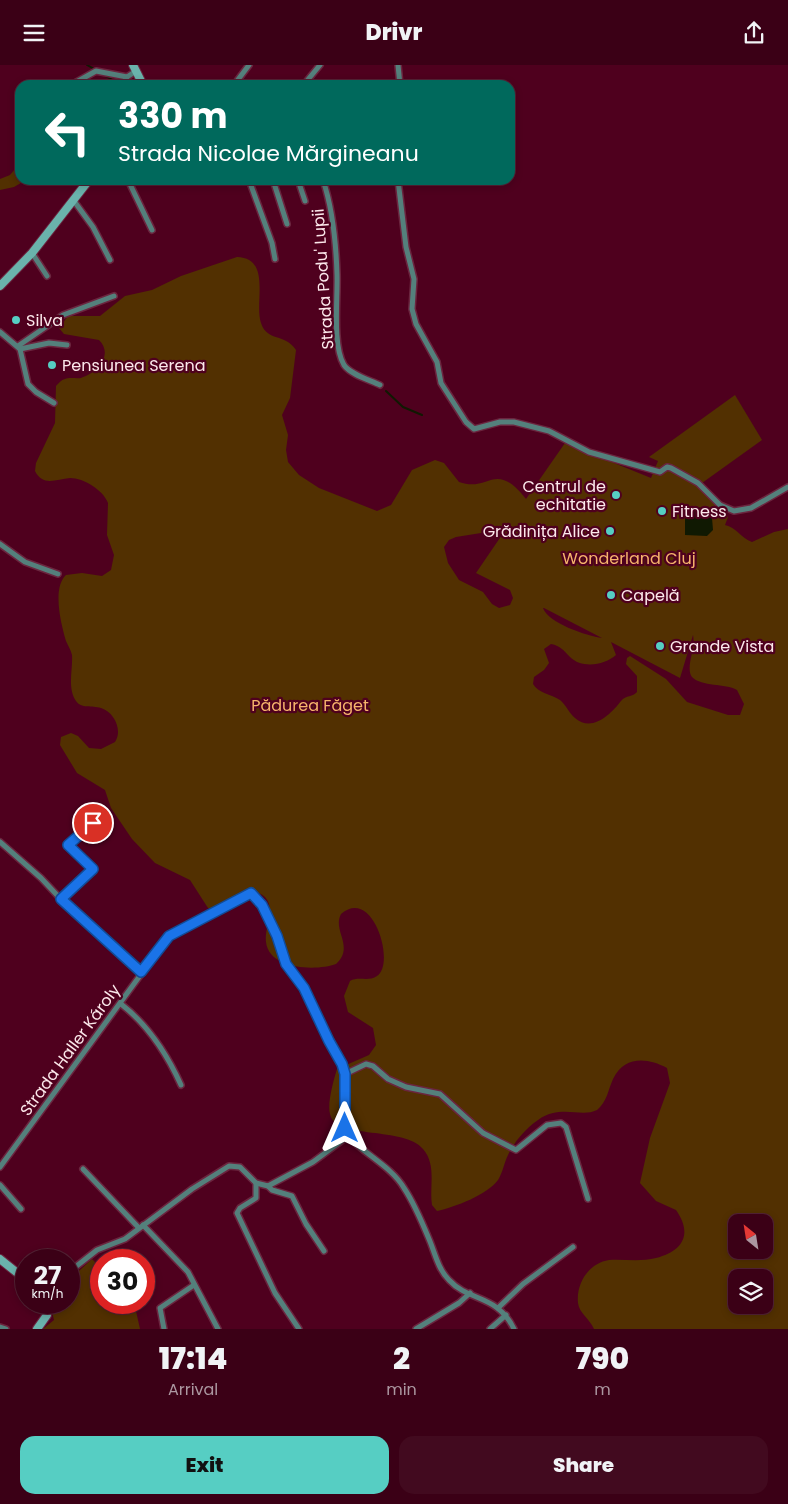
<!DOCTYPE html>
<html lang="en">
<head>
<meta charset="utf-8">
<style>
  body { margin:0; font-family:Poppins,sans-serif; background:#420a1f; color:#f1f3f6; height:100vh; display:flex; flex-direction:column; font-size:19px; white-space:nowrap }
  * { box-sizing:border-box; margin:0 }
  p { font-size:16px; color:#ac97a1 }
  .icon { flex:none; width:28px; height:28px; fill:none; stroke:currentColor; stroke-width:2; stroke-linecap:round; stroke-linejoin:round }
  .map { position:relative; height:1264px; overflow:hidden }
  .side { display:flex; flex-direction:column; background:#3b0016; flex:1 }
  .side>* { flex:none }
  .banner { position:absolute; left:15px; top:15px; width:500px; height:105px; border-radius:15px; box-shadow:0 2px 8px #0003,0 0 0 1px #542235; background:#00695c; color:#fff; overflow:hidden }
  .needle { width:32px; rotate:330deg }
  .tools { position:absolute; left:728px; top:1149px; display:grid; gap:10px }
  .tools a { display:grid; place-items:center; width:45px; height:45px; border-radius:10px; background:#3b0016; box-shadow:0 2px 8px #0003,0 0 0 1px #542235; font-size:25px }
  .speed { position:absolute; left:15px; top:1184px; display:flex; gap:10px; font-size:25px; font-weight:700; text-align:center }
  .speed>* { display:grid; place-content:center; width:65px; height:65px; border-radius:50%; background:#3b0016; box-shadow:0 2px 8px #0003,0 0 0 1px #542235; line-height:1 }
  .speed small { font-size:12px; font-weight:400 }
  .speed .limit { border:8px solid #d22; background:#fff; color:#111 }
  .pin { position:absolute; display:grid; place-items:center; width:42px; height:42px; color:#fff; margin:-21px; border:2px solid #fff; border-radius:50%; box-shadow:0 1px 5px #0007 }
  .me { position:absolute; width:55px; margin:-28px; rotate:0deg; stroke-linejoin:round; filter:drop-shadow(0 0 4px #0008) }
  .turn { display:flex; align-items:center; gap:18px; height:105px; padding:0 20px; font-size:22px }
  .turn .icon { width:65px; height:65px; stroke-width:2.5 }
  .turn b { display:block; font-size:35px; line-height:42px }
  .eta { display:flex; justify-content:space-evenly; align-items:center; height:85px; text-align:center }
  .eta b { font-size:30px; font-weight:800; line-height:35px }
  .button { display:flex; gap:10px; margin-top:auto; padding:10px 20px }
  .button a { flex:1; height:58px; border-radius:15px; background:#56cec3; color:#111; font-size:20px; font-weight:800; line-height:58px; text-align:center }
  .button a+a { background:#420a1f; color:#f1f3f6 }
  header { display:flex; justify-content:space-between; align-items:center; height:65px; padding:0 20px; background:#3b0016; font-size:22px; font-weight:800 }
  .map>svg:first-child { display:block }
  .green { fill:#523001; fill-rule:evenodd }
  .water { fill:#101902 }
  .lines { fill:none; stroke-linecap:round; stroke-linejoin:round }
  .stream { stroke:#101902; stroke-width:2 }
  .street-casing { stroke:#6b253f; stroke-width:8 }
  .secondary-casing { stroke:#6b253f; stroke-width:10 }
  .street { stroke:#54807c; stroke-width:5 }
  .secondary { stroke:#6ab3ac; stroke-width:8 }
  .route-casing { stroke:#114b97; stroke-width:12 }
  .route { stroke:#1a73e8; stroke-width:9 }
  .poi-dot { fill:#56cec3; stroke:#4f001e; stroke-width:2 }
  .labels { text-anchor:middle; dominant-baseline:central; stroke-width:4.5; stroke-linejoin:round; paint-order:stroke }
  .street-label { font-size:16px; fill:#fce8eb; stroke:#4f001e }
  .poi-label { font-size:16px; fill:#fce8eb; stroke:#4f001e; text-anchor:start }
  .park-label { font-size:16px; fill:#f6b46c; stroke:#4f001e }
</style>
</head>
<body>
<header><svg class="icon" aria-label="menu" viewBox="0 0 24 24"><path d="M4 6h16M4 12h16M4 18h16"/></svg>Drivr<svg class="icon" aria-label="share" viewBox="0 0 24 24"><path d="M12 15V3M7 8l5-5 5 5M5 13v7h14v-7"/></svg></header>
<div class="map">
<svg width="788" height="1264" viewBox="0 0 788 1264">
  <rect width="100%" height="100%" fill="#4f001e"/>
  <g class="green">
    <path d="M20,98V115H26L14,122L0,125V114L10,110Z"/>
    <path d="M237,192C272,193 254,238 261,258C267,277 285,268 296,285L290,333L282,350L288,370L286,385L288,397L299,410L319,423L377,446L391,440L412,405L435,395L444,398L459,417C490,428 494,394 526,434L565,378L651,413L658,396L649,392L735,330L762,375L702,418L728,452L725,460C736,462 741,473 752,477L774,467L788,464V1264H594C590,1254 579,1248 578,1238C576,1218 589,1198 609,1195C624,1194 641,1197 656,1193C683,1186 693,1169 676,1145L656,1136L640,1118L650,1073L670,1018L667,1003C647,992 624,991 613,1014C608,1025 607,1037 597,1045C581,1053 561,1039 538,1055C526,1063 514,1077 508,1090C504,1098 503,1107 498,1115C487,1130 455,1142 437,1146L432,1140C429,1122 437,1100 423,1084C405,1061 335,1075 330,1049C327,1038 334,1014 337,1004L369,990L376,980L373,963L348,947L344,931L350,916C358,911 369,917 377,911C396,899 373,821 341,849C332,866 355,881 336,899C317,906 269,905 266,877C264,863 276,844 265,832C240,812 227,848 208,843L190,815L155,798L132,774L111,743L105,725L77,708L60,680L61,672L71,668L78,671L89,683L101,684L115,677C123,665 114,647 101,643C92,640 81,644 76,636C67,623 73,605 72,590C71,585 68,581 66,576C61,559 52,523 66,510L82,508L102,511L111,505L114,490L107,470L108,438C103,425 84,413 70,413C56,414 43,422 35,406L36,398L55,358L56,321C59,318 61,315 65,314C70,312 76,314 81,313C97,308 114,290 99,275L64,269L59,263L68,251H100L125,231L152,225L181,211ZM506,464L476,508L510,525L513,533L510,540L499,543L492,539L483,527L459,515L448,498L444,482L449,475L456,472ZM543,543H544L602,573C587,571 548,558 543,543ZM693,570C696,583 685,603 692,612C702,622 725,618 737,625L744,639L740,650H728L687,637L666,614L630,591L627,593L626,599L637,611V627C633,632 626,630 621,636C611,649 592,668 575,653C569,648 566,640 560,635C551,629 538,628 533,619L534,612L544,605L549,598L544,584L551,579C561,581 563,585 570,592C582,604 605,600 616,590L611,577L680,613ZM736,1158H764V1185H736ZM736,1212H764V1240H736Z"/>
    <path d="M92,1194L101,1203V1212L97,1217L101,1218V1238H131L136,1246L140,1264H43L54,1255L50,1238H69V1215Z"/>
  </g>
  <path class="water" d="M694,441L701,443L712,453L713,465L707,471L685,470V450Z"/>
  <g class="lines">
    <g class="stream">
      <path d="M87,0L96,5"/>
      <path d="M102,9L111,14"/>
      <path d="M386,326L403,342L422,350"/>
    </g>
    <g class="street-casing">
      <g id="street">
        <path d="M398,0L400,20"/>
        <path d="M306,17L320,0"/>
        <path d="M71,20L96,6L127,12"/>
        <path d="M122,20L127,12L136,6"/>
        <path d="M234,20L249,0"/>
        <path d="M128,115L152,165"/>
        <path d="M249,115L272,178L275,194"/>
        <path d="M273,115L287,159"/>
        <path d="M298,115L305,136"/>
        <path d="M323,115C333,145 336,177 337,209C338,232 332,280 344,300C351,310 370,315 380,320"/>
        <path d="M398,115L406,182L414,214L412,244L416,259L437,297L441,318L466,357L474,364L500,357H514L549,366L589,387L660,407L667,402L671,403L698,418L720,440L734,446L751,443L788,422"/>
        <path d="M74,136L93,162L110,195"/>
        <path d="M32,188L47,211"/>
        <path d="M0,267L20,284L28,319L36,327L54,338"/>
        <path d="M18,281L63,250L114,231"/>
        <path d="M20,284L49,278L67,280"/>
        <path d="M0,479L25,497L58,509"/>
        <path d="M0,777L41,813L72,846L141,907"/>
        <path d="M61,834L93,804L68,780L93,757"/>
        <path d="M121,939C148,960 167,989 181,1020"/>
        <path d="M345,1009L366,999L373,1001L388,1014L406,1022L440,1029L483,1068L516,1085L547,1060L561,1058L566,1062L588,1134"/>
        <path d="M0,1102L169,871L251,828L262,840L277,871L286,899L304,923L329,976L342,999L345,1009V1063L348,1071C364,1089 392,1102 404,1123C414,1138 422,1157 429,1174C435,1188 438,1204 449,1215C469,1237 497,1229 514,1264"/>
        <path d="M83,1104L139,1163"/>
        <path d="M256,1118V1133L240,1143L237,1148L275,1228L299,1264"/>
        <path d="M0,1120L21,1144"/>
        <path d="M268,1121L272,1125L292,1131L306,1159L324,1186"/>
        <path d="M143,1160L188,1207L218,1264"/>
        <path d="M69,1207L97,1185L125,1174L192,1124L229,1101L240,1102L256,1118L268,1121L313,1097L348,1071"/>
        <path d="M498,1243L523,1219L573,1182"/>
        <path d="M0,1262L6,1264"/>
        <path d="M164,1264L160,1243L194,1220"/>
        <path d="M416,1264L459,1238L470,1228"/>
        <path d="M490,1264L506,1250"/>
      </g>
    </g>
    <g class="secondary-casing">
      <g id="secondary">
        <path d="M133,0L143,20"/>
        <path d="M0,221L32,188L89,115"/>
        <path d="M0,1194L26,1215"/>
        <path d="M37,1264L47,1250L46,1238"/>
      </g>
    </g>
    <use href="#street" class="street"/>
    <use href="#secondary" class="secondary"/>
  </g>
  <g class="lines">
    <g class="route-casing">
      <path id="route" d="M93,758L68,780L93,804L61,834L141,907L169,871L251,828L262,840L277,871L286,899L304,923L329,976L342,999L345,1009V1063"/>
    </g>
    <use href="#route" class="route"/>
  </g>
  <g class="poi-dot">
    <circle cx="16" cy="255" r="5"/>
    <circle cx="52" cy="300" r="5"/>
    <circle cx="616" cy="430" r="5"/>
    <circle cx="662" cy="446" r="5"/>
    <circle cx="610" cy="466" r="5"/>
    <circle cx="611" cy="530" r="5"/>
    <circle cx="660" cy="581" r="5"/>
  </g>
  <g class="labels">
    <g class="street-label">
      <text transform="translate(323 214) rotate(-94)">Strada Podu' Lupii</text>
      <text transform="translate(70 985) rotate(-54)">Strada Haller Károly</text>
    </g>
    <g class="poi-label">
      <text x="26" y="255">Silva</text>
      <text x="62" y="300">Pensiunea Serena</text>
      <text x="606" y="421" text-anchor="end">Centrul de<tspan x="606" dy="18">echitatie</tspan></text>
      <text x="672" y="446">Fitness</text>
      <text x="600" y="466" text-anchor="end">Grădinița Alice</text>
      <text x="621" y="530">Capelă</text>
      <text x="670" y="581">Grande Vista</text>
    </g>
    <g class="park-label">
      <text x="629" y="493">Wonderland Cluj</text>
      <text x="310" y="640">Pădurea Făget</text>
    </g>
  </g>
</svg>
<div class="tools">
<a><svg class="needle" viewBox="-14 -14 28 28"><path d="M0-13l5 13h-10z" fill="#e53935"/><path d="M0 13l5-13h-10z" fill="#ac97a1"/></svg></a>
<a><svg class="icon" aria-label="layers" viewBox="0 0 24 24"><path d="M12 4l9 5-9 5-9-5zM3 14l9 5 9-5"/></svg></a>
</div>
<div class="speed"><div>27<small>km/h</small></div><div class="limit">30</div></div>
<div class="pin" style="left:93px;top:758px;background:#d93025"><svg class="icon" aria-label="arrive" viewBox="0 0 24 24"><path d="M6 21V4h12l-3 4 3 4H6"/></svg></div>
<svg class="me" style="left:345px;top:1063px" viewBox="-20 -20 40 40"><path d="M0-17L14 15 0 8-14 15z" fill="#1a73e8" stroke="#fff" stroke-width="4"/></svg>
<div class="banner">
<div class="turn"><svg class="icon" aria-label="left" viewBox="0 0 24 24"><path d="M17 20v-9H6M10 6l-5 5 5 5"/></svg><div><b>330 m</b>Strada Nicolae Mărgineanu</div></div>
</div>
</div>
<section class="side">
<div class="eta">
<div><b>17:14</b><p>Arrival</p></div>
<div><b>2</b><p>min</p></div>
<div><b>790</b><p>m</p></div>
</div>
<div class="button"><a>Exit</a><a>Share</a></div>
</section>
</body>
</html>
